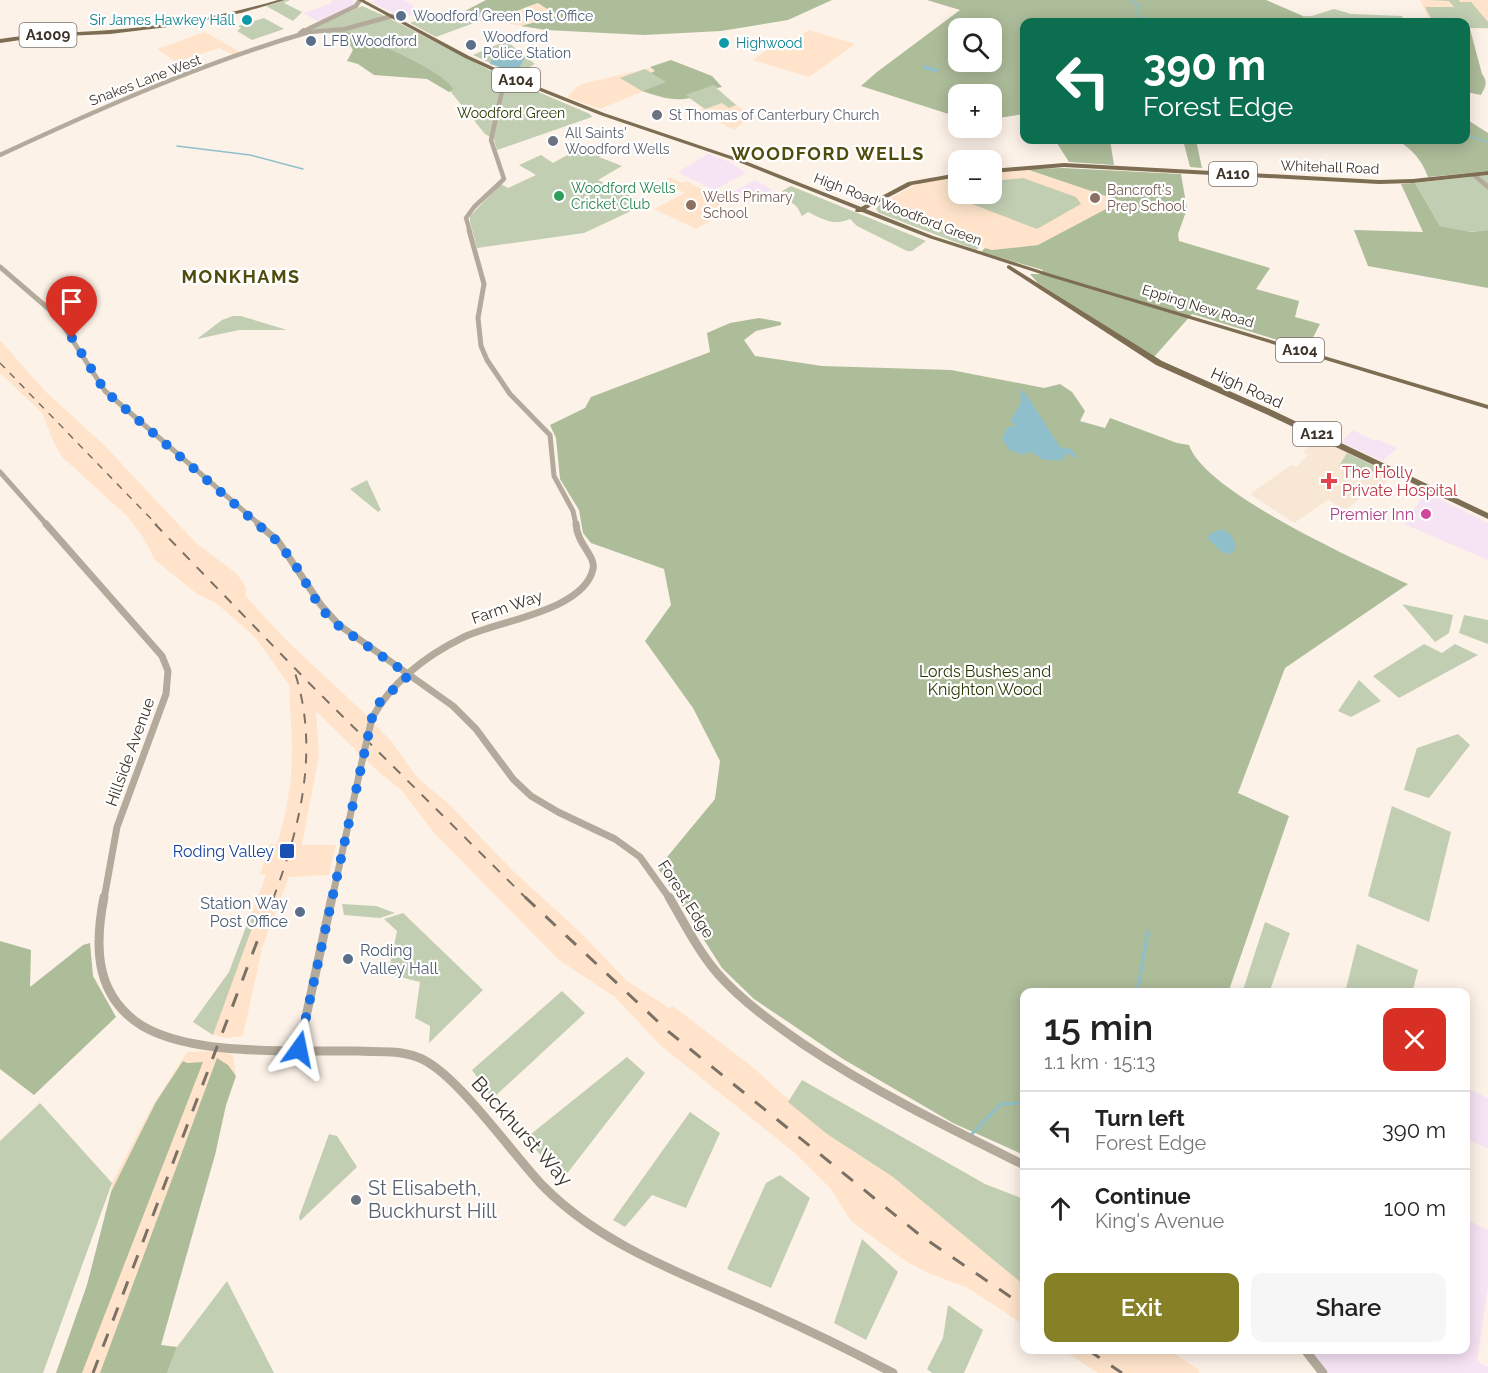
<!DOCTYPE html>
<html lang="en">
<head>
<meta charset="utf-8">
<style>
  body { margin:0; font-family:Raleway,sans-serif; background:#f6f6f6; color:#222; height:100vh; display:flex; flex-direction:column; font-size:22px; white-space:nowrap }
  * { box-sizing:border-box; margin:0 }
  p { font-size:20px; color:#767676 }
  .icon { flex:none; width:33px; height:33px; fill:none; stroke:currentColor; stroke-width:2; stroke-linecap:round; stroke-linejoin:round }
  .map { position:relative; flex:1; overflow:hidden }
  .details { position:absolute; left:1020px; top:988px; width:450px; height:366px; display:flex; flex-direction:column; background:#fff; border-radius:12px; box-shadow:0 3px 15px #0003 }
  .details>* { flex:none }
  .banner { position:absolute; left:1020px; top:18px; width:450px; height:126px; border-radius:12px; box-shadow:0 3px 15px #0003; background:#0b6e4f; color:#fff; overflow:hidden }
  .tools { position:absolute; left:948px; top:18px; display:grid; gap:12px }
  .tools a { display:grid; place-items:center; width:54px; height:54px; border-radius:12px; background:#fff; box-shadow:0 3px 15px #0003; font-size:30px }
  .pin { position:absolute; display:grid; place-items:center; width:51px; height:51px; color:#fff; margin:-62px -26px; border-radius:50% 50% 50% 0; rotate:-45deg; box-shadow:0 0 6px #0007 }
  .pin .icon { rotate:45deg }
  .me { position:absolute; width:66px; margin:-33px; rotate:12deg; stroke-linejoin:round; filter:drop-shadow(0 0 4px #0008) }
  .turn { display:flex; align-items:center; gap:21px; height:126px; padding:0 24px; font-size:27px }
  .turn .icon { width:78px; height:78px; stroke-width:2.5 }
  .turn b { display:block; font-size:42px; line-height:51px }
  .round { display:grid; place-items:center; flex:none; width:63px; height:63px; border-radius:12px; background:#f6f6f6 }
  .headline { display:flex; align-items:center; justify-content:space-between; height:102px; padding:0 24px }
  h1 { font-size:36px; font-weight:600; line-height:45px }
  .cta { display:flex; gap:12px; margin-top:auto; padding:12px 24px }
  .cta a { flex:1; height:69px; border-radius:12px; background:#868027; color:#fff; font-size:24px; font-weight:600; line-height:69px; text-align:center }
  .cta a+a { background:#f6f6f6; color:#222 }
  ul { padding:0; list-style:none }
  li { display:flex; align-items:center; gap:18px; height:78px; padding:0 24px; border-top:2px solid #e0e0e0 }
  li div { flex:1 }
  li b { display:block; font-size:22px }
  li em { font-style:normal }
  .map>svg:first-child { display:block }
  .commercial { fill:#f6e3f4 }
  .built { fill:#ffe4cb }
  .medical { fill:#f8e7d5 }
  .green { fill:#c2ceb2 }
  .forest { fill:#adbc99; fill-rule:evenodd }
  .water { fill:#90bfcc }
  .lines { fill:none; stroke-linecap:round; stroke-linejoin:round }
  .stream-far1 { stroke:#90bfcc; stroke-width:1.5 }
  .stream { stroke:#90bfcc; stroke-width:3 }
  .river { fill:#90bfcc; fill-rule:evenodd }
  .tertiary-far3 { stroke:#b3aa9b; stroke-width:4.5 }
  .tertiary-far2 { stroke:#b3aa9b; stroke-width:5 }
  .tertiary-far1 { stroke:#b3aa9b; stroke-width:7 }
  .tertiary { stroke:#b3aa9b; stroke-width:9 }
  .primary { fill:#7d6d52; fill-rule:evenodd }
  .rail-far2 { stroke:#7a7066; stroke-width:1.5; stroke-dasharray:7 7; stroke-linecap:butt }
  .rail-far1 { stroke:#7a7066; stroke-width:2; stroke-dasharray:10 10; stroke-linecap:butt }
  .rail { stroke:#7a7066; stroke-width:3; stroke-dasharray:14 14; stroke-linecap:butt }
  .tertiary-bridge { stroke:#b3aa9b; stroke-width:7 }
  .route { stroke:#1a73e8; stroke-width:10; stroke-dasharray:0 18 }
  .service-dot { fill:#5c6f8a; stroke:#fff; stroke-width:2 }
  .culture-dot { fill:#0f9aa8; stroke:#fff; stroke-width:2 }
  .worship-dot { fill:#6b7280; stroke:#fff; stroke-width:2 }
  .leisure-dot { fill:#2e9e5b; stroke:#fff; stroke-width:2 }
  .education-dot { fill:#8d6e63; stroke:#fff; stroke-width:2 }
  .health-dot { fill:#e0444e; stroke:#fff; stroke-width:2 }
  .hotel-dot { fill:#d1479c; stroke:#fff; stroke-width:2 }
  .transit-dot { fill:#1a4fb4; stroke:#fff; stroke-width:2 }
  .labels { text-anchor:middle; dominant-baseline:central; stroke-width:4.5; stroke-linejoin:round; paint-order:stroke }
  .far-service-label { font-size:14px; fill:#4e5e75; stroke:#fff; text-anchor:start }
  .far-culture-label { font-size:14px; fill:#0d838f; stroke:#fff; text-anchor:end }
  .far-street-label { font-size:14px; fill:#3d3329; stroke:#fff }
  .far-park-label { font-size:14px; fill:#263800; stroke:#fff }
  .far-worship-label { font-size:14px; fill:#5b616d; stroke:#fff; text-anchor:start }
  .far-leisure-label { font-size:14px; fill:#27864d; stroke:#fff; text-anchor:start }
  .far-education-label { font-size:14px; fill:#785e54; stroke:#fff; text-anchor:start }
  .shield { fill:#fff; stroke:#777069; stroke-width:1.5 }
  .shield-label { font-size:15px; font-weight:bold; fill:#3d3329 }
  .street-label { font-size:16px; fill:#3d3329; stroke:#fff }
  .health-label { font-size:16px; fill:#be3a42; stroke:#fff; text-anchor:start }
  .hotel-label { font-size:16px; fill:#b23c85; stroke:#fff; text-anchor:end }
  .park-label { font-size:16px; fill:#263800; stroke:#fff }
  .transit-label { font-size:16px; fill:#164399; stroke:#fff; text-anchor:end }
  .service-label { font-size:16px; fill:#4e5e75; stroke:#fff; text-anchor:end }
  .far-district-label { font-size:18px; font-weight:bold; letter-spacing:1.5px; fill:#504c0d; stroke:#fff }
  .near-street-label { font-size:20px; fill:#3d3329; stroke:#fff }
  .near-worship-label { font-size:20px; fill:#5b616d; stroke:#fff; text-anchor:start }
</style>
</head>
<body>
<div class="map">
<svg width="1488" height="1373" viewBox="0 0 1488 1373">
  <rect width="100%" height="100%" fill="#fdf2e8"/>
  <g class="commercial">
    <path d="M333,0H352L357,5L319,22L303,13L329,4Z"/>
    <path d="M376,0H404L413,5V14L403,18L370,2Z"/>
    <path d="M708,154L730,162L746,173L714,190L678,172Z"/>
    <path d="M755,180L772,190L751,202L740,197L734,200L726,196Z"/>
    <path d="M1353,430L1375,441L1377,439L1397,448L1382,461L1341,442Z"/>
    <path d="M1426,492L1488,523V560L1404,524Z"/>
    <path d="M1466,1088L1488,1098V1149L1469,1140L1466,1159Z"/>
    <path d="M1466,1219L1488,1230V1287L1477,1361L1488,1367V1373H1322L1307,1350H1466Z"/>
  </g>
  <g class="built">
    <path d="M1420,0H1488V29L1466,28V22H1431Z"/>
    <path d="M538,3L559,16L521,26L490,19Z"/>
    <path d="M809,30L855,44L809,77L752,60L788,37L795,39Z"/>
    <path d="M205,32L240,52L234,55L219,48L176,62L157,49Z"/>
    <path d="M649,68L668,81L600,109L567,97L577,87L582,84Z"/>
    <path d="M719,90L726,97L752,116L734,130L699,111L704,108L685,95Z"/>
    <path d="M1026,169L1122,200L1038,245L992,250L880,204L918,183L958,177V194H992V173Z"/>
    <path d="M670,177L682,183L686,181L728,202L702,215L710,221L696,229L654,209L685,193L662,182Z"/>
    <path d="M0,340L45,391L104,445L196,543L237,574L247,589L245,595L283,637L364,713L391,741L417,777L451,806L512,870L582,934L626,980L669,1008L673,1006L750,1065L827,1134L893,1177L1024,1285V1325L968,1288L928,1273L904,1260L851,1221L831,1189L796,1154L660,1045L615,997L559,960L435,834L402,791L373,767L316,711L319,755L302,845H336L329,875L289,877L262,948L243,1036L225,1038L213,1035L193,1022L229,972L266,875L260,874L270,844H277L286,811L291,777L292,746L289,685L255,637L216,603L197,594L155,560L143,537L127,516L62,457L53,441L42,413L0,373Z"/>
    <path d="M218,1051L233,1055L236,1076L226,1105L215,1155L147,1373H56L87,1285L109,1207L112,1183L151,1108L187,1052Z"/>
    <path d="M1063,1350H1169L1199,1370V1373H1098Z"/>
  </g>
  <path class="medical" d="M1317,438L1395,475L1381,486L1371,489L1346,510L1328,500L1294,523L1250,494L1291,465L1297,467L1308,455L1303,452Z"/>
  <g class="green">
    <path d="M286,0H290L284,3L302,12L293,21L266,6Z"/>
    <path d="M1429,0H1459L1460,2H1471L1488,22V28H1466V22H1433L1425,7H1454L1449,1Z"/>
    <path d="M362,6L385,16L348,27L313,30L311,29Z"/>
    <path d="M1334,9L1351,14L1402,16L1404,22H1303V16H1312Z"/>
    <path d="M440,11L482,20L436,37L410,23Z"/>
    <path d="M264,18L284,29L252,40L237,31L241,28L238,26Z"/>
    <path d="M389,18L501,76L590,114L592,117L497,150L494,139L485,134L446,86L337,34L321,33Z"/>
    <path d="M501,43H509L535,64L516,75L473,55Z"/>
    <path d="M645,69L667,82L642,91L620,78Z"/>
    <path d="M697,81L713,85L736,105L729,108L722,103L705,109L685,95L696,91Z"/>
    <path d="M605,148L612,150L599,157L622,166L598,180L646,204L584,233L477,248L470,222V216L501,184L508,188L536,175L519,165L541,155L553,163L578,149L595,156Z"/>
    <path d="M1488,175V230L1468,232L1440,226L1415,183Z"/>
    <path d="M1023,178L1076,197L1081,204L1037,229L959,199L966,194H992V181Z"/>
    <path d="M791,186L926,241L912,251H907L857,226L850,219C834,226 824,220 808,212L802,216C800,213 799,210 797,207C790,199 781,203 782,191Z"/>
    <path d="M880,204L948,231L946,233L980,247L976,250L879,213L876,209Z"/>
    <path d="M233,316H241L287,330H239L197,339L222,320Z"/>
    <path d="M1347,453L1379,468L1361,479L1339,466Z"/>
    <path d="M367,480L381,510L378,512L350,489Z"/>
    <path d="M1402,604L1453,615L1449,633L1435,642Z"/>
    <path d="M1464,615L1488,620V644L1459,633Z"/>
    <path d="M1424,644L1442,653L1455,644L1478,655L1399,698L1373,676Z"/>
    <path d="M1359,680L1381,701L1351,717L1338,711Z"/>
    <path d="M1458,734L1470,745L1429,798L1404,790L1417,748Z"/>
    <path d="M1392,806L1451,832L1429,922L1368,896Z"/>
    <path d="M342,904L376,906L395,913L380,918L344,915Z"/>
    <path d="M403,913L483,990L429,1043L430,1026L415,1018L420,982L388,974L397,931L384,919Z"/>
    <path d="M250,916L256,917L213,1035L193,1022L229,972Z"/>
    <path d="M1265,922L1290,933L1269,993H1242Z"/>
    <path d="M1357,944L1418,970L1412,993H1345Z"/>
    <path d="M562,991L585,1013L492,1099L472,1070Z"/>
    <path d="M627,1057L645,1073L562,1180L526,1138Z"/>
    <path d="M802,1080L985,1184L1024,1199V1285L893,1177L827,1134L788,1102Z"/>
    <path d="M40,1103L112,1183L43,1373H0V1141Z"/>
    <path d="M690,1112L720,1133L686,1208L652,1195L625,1227L613,1220Z"/>
    <path d="M329,1134L337,1136L357,1167L300,1221L299,1217Z"/>
    <path d="M780,1175L810,1198L771,1288L727,1269L766,1183Z"/>
    <path d="M862,1239L898,1272L866,1340L834,1323Z"/>
    <path d="M227,1281L274,1373H167L177,1347Z"/>
    <path d="M948,1305L983,1330L964,1373H932L927,1369L943,1338Z"/>
  </g>
  <g class="forest">
    <path d="M486,0H832L788,20L721,31L644,35L546,30L521,26L558,16L538,3C521,8 504,19 486,18C478,18 469,15 461,13Z"/>
    <path d="M927,0H1266L1303,16V22H1024V114L992,119V94H958V117L861,86L877,72L960,10ZM992,28V62H958V28Z"/>
    <path d="M1466,29H1470L1482,74C1488,82 1486,86 1481,95L1466,92Z"/>
    <path d="M343,31C364,36 446,72 453,89L449,92L427,79L374,75L358,64L347,61L353,50L349,43L331,33Z"/>
    <path d="M671,60L712,76L722,87L717,88L713,85L686,95L690,98C672,102 658,96 642,91L666,82L651,73L655,71L650,67Z"/>
    <path d="M1466,119L1488,133V171L1428,177C1422,160 1412,149 1397,140H1466Z"/>
    <path d="M1055,140H1110L1114,165L1069,162Z"/>
    <path d="M1183,140H1196L1202,168L1190,167Z"/>
    <path d="M1063,168L1181,174L1187,209L1178,234L1179,241L1270,268L1256,289L1299,301L1295,317L1320,324L1307,349L1192,314L1154,357L1038,283L1030,274H1041L1043,270L981,252L985,248L992,250L1038,245L1121,201L1026,169Z"/>
    <path d="M1415,183L1440,226L1470,232L1488,230V288L1368,266L1354,230L1423,232L1401,184Z"/>
    <path d="M759,318L781,322V325L756,331L744,340L755,356L822,366L951,370L1044,388L1060,384L1072,392L1085,411L1080,421L1105,428L1110,418L1177,443L1189,445C1205,493 1361,562 1408,584L1285,668L1238,793L1289,816L1228,993H1024V1155L953,1123L843,1059L754,999L722,968L658,868L715,799L720,761L693,708L645,641L671,605L664,569L591,543L583,533L579,510L560,479L556,438L550,425L585,408L591,397L710,352L707,333L730,323Z"/>
    <path d="M0,941L31,950L30,987L83,945L90,943L93,976L116,1017L34,1095L0,1069Z"/>
    <path d="M217,1058L228,1065L236,1076L226,1105L215,1155L161,1345L177,1347L167,1373H100Z"/>
    <path d="M183,1061L187,1063L203,1062L82,1373H56L87,1285L111,1192L156,1102Z"/>
  </g>
  <g class="water">
    <path d="M507,46L525,57L517,72L490,64C493,55 499,47 507,46Z"/>
    <path d="M1020,390L1026,394L1060,447L1071,449L1079,459L1066,453L1062,460H1044L1029,451L1024,455L1009,450L1002,439L1007,427L1016,426L1010,421L1021,402Z"/>
    <path d="M1222,529C1232,534 1237,541 1234,552L1230,554L1222,552L1207,538L1212,533Z"/>
  </g>
  <g class="lines">
    <g class="stream-far1">
      <path d="M1130,0L1140,6L1135,10L1140,17L1155,22"/>
      <path d="M1466,135L1488,142"/>
      <path d="M177,146L250,155L303,169"/>
    </g>
    <g class="stream">
      <path d="M1137,993L1148,932"/>
      <path d="M971,1135L1001,1104L1024,1103"/>
    </g>
    <path class="river" d="M924,65L940,70L936,72L924,69Z"/>
    <g class="tertiary-far3">
      <path d="M308,29L356,6L360,0"/>
      <path d="M309,32L345,29L392,16"/>
      <path d="M0,155C101,108 202,63 309,32L304,30L300,33"/>
      <path d="M1474,175L1488,187"/>
      <path d="M470,232L466,218L474,207L504,179L491,140L505,78L508,77"/>
    </g>
    <g class="tertiary-far2">
      <path d="M469,230L484,284L478,318L481,346L487,360L510,394L550,435L554,476L573,511L576,525"/>
      <path d="M0,267L57,316L105,391L260,525"/>
      <path d="M0,472L47,525"/>
    </g>
    <g class="tertiary-far1">
      <path d="M46,524L162,656L168,671L166,694L117,827L104,899"/>
      <path d="M258,524L278,541L321,605L339,625L453,706L476,729L513,779L531,796L558,812L615,839L640,857L670,899"/>
      <path d="M372,718C392,682 427,655 464,637C497,621 584,611 593,569C596,556 577,544 576,524"/>
      <path d="M332,899L363,757"/>
    </g>
    <g class="tertiary">
      <path d="M104,897C95,943 94,990 135,1021C184,1058 297,1050 357,1051C377,1052 399,1050 417,1057C454,1069 513,1155 543,1186C598,1242 673,1270 743,1301C794,1323 844,1347 893,1373"/>
      <path d="M669,897C685,924 698,951 718,974C743,1002 773,1023 803,1044C873,1091 949,1128 1024,1165"/>
      <path d="M299,1049L332,897"/>
      <path d="M1305,1350L1323,1373"/>
    </g>
    <g class="primary">
      <path d="M278,0H285L241,13L176,26L110,34L41,37L0,43V39C37,33 73,33 110,30C167,26 223,16 278,0Z"/>
      <path d="M358,0H364L469,56L524,81L604,113L740,159L861,207L908,182L958,173V177L912,185L866,209L933,236L1051,274L1488,405V409L1047,276L929,238L862,212H856L855,211L856,209L736,161L600,115L520,83L465,58Z"/>
      <path d="M1064,163L1379,180L1413,179L1488,171V175L1413,183L1379,184L1064,167L992,173V169Z"/>
      <path d="M1009,265L1162,361L1274,411L1488,513V519L1268,415L1156,365L1007,268V266Z"/>
    </g>
    <path class="rail-far2" d="M0,363L157,525"/>
    <g class="rail-far1">
      <path d="M155,524L311,685L527,899"/>
      <path d="M273,899C301,825 320,747 294,670"/>
    </g>
    <g class="rail">
      <path d="M525,897L669,1032L921,1236L1024,1306"/>
      <path d="M1088,1350L1122,1373"/>
      <path d="M93,1373L274,897"/>
    </g>
    <path class="tertiary-bridge" d="M363,757L372,718"/>
  </g>
  <g class="lines">
    <path class="route" d="M72,338L105,391L278,542L296,566L321,609L340,627L409,675L379,703L372,718L299,1049"/>
  </g>
  <g class="service-dot">
    <circle cx="401" cy="16" r="6"/>
    <circle cx="311" cy="41" r="6"/>
    <circle cx="471" cy="45" r="6"/>
    <circle cx="300" cy="912" r="6"/>
    <circle cx="348" cy="959" r="6"/>
  </g>
  <g class="culture-dot">
    <circle cx="247" cy="20" r="6"/>
    <circle cx="724" cy="43" r="6"/>
  </g>
  <g class="worship-dot">
    <circle cx="657" cy="115" r="6"/>
    <circle cx="553" cy="141" r="6"/>
    <circle cx="356" cy="1200" r="6"/>
  </g>
  <circle class="leisure-dot" cx="559" cy="196" r="6"/>
  <g class="education-dot">
    <circle cx="1095" cy="198" r="6"/>
    <circle cx="691" cy="205" r="6"/>
  </g>
  <path class="health-dot" d="M1326 472h6v6h6v6h-6v6h-6v-6h-6v-6h6z"/>
  <circle class="hotel-dot" cx="1426" cy="514" r="6"/>
  <rect class="transit-dot" x="279" y="843" width="16" height="16" rx="3"/>
  <g class="labels">
    <g class="far-service-label">
      <text x="413" y="16">Woodford Green Post Office</text>
      <text x="483" y="37">Woodford<tspan x="483" dy="16">Police Station</tspan></text>
      <text x="323" y="41">LFB Woodford</text>
    </g>
    <g class="far-culture-label">
      <text x="235" y="20">Sir James Hawkey Hall</text>
      <text x="736" y="43" text-anchor="start">Highwood</text>
    </g>
    <g class="far-street-label">
      <text transform="translate(145 80) rotate(-21)">Snakes Lane West</text>
      <text transform="translate(1330 167) rotate(2)">Whitehall Road</text>
      <text transform="translate(898 209) rotate(21)">High Road Woodford Green</text>
      <text transform="translate(1198 306) rotate(17)">Epping New Road</text>
    </g>
    <g class="far-park-label">
      <text x="511" y="113">Woodford Green</text>
    </g>
    <g class="far-worship-label">
      <text x="669" y="115">St Thomas of Canterbury Church</text>
      <text x="565" y="133">All Saints'<tspan x="565" dy="16">Woodford Wells</tspan></text>
    </g>
    <g class="far-leisure-label">
      <text x="571" y="188">Woodford Wells<tspan x="571" dy="16">Cricket Club</tspan></text>
    </g>
    <g class="far-education-label">
      <text x="1107" y="190">Bancroft's<tspan x="1107" dy="16">Prep School</tspan></text>
      <text x="703" y="197">Wells Primary<tspan x="703" dy="16">School</tspan></text>
    </g>
    <g class="shield">
      <rect x="19.5" y="23" width="57" height="24" rx="4.5"/>
      <rect x="492" y="68" width="48" height="24" rx="4.5"/>
      <rect x="1209" y="162" width="48" height="24" rx="4.5"/>
      <rect x="1276" y="338" width="48" height="24" rx="4.5"/>
      <rect x="1293" y="422" width="48" height="24" rx="4.5"/>
    </g>
    <g class="shield-label">
      <text x="48" y="35">A1009</text>
      <text x="516" y="80">A104</text>
      <text x="1233" y="174">A110</text>
      <text x="1300" y="350">A104</text>
      <text x="1317" y="434">A121</text>
    </g>
    <g class="street-label">
      <text transform="translate(1247 388) rotate(24)">High Road</text>
      <text transform="translate(507 607) rotate(-19)">Farm Way</text>
      <text transform="translate(130 752) rotate(-70)">Hillside Avenue</text>
      <text transform="translate(686 899) rotate(57)">Forest Edge</text>
    </g>
    <g class="health-label">
      <text x="1342" y="472">The Holly<tspan x="1342" dy="18">Private Hospital</tspan></text>
    </g>
    <g class="hotel-label">
      <text x="1414" y="514">Premier Inn</text>
    </g>
    <g class="park-label">
      <text x="985" y="671">Lords Bushes and<tspan x="985" dy="18">Knighton Wood</tspan></text>
    </g>
    <g class="transit-label">
      <text x="274" y="851">Roding Valley</text>
    </g>
    <g class="service-label">
      <text x="288" y="903">Station Way<tspan x="288" dy="18">Post Office</tspan></text>
      <text x="360" y="950" text-anchor="start">Roding<tspan x="360" dy="18">Valley Hall</tspan></text>
    </g>
    <g class="far-district-label">
      <text x="828" y="153">WOODFORD WELLS</text>
      <text x="241" y="276">MONKHAMS</text>
    </g>
    <g class="near-street-label">
      <text transform="translate(522 1131) rotate(48)">Buckhurst Way</text>
    </g>
    <g class="near-worship-label">
      <text x="368" y="1188">St Elisabeth,<tspan x="368" dy="23">Buckhurst Hill</tspan></text>
    </g>
  </g>
</svg>
<div class="tools">
<a><svg class="icon" aria-label="search" viewBox="0 0 24 24"><circle cx="10" cy="10" r="6"/><path d="M15 15l6 6"/></svg></a>
<a>+</a>
<a>−</a>
</div>
<div class="pin" style="left:72px;top:338px;background:#d93025"><svg class="icon" aria-label="arrive" viewBox="0 0 24 24"><path d="M6 21V4h12l-3 4 3 4H6"/></svg></div>
<svg class="me" style="left:299px;top:1049px" viewBox="-20 -20 40 40"><path d="M0-17L14 15 0 8-14 15z" fill="#1a73e8" stroke="#fff" stroke-width="4"/></svg>
<div class="banner">
<div class="turn"><svg class="icon" aria-label="left" viewBox="0 0 24 24"><path d="M17 20v-9H6M10 6l-5 5 5 5"/></svg><div><b>390 m</b>Forest Edge</div></div>
</div>
<section class="details">
<div class="headline"><div><h1>15 min</h1><p>1.1 km · 15:13</p></div><a class="round" style="background:#d93025;color:#fff"><svg class="icon" aria-label="close" viewBox="0 0 24 24"><path d="M6 6l12 12M18 6L6 18"/></svg></a></div>
<ul>
<li><svg class="icon" aria-label="left" viewBox="0 0 24 24"><path d="M17 20v-9H6M10 6l-5 5 5 5"/></svg><div><b>Turn left</b><p>Forest Edge</p></div><em>390 m</em></li>
<li><svg class="icon" aria-label="ahead" viewBox="0 0 24 24"><path d="M12 20V5M6 11l6-6 6 6"/></svg><div><b>Continue</b><p>King's Avenue</p></div><em>100 m</em></li>
</ul>
<div class="cta"><a>Exit</a><a>Share</a></div>
</section>
</div>
</body>
</html>
